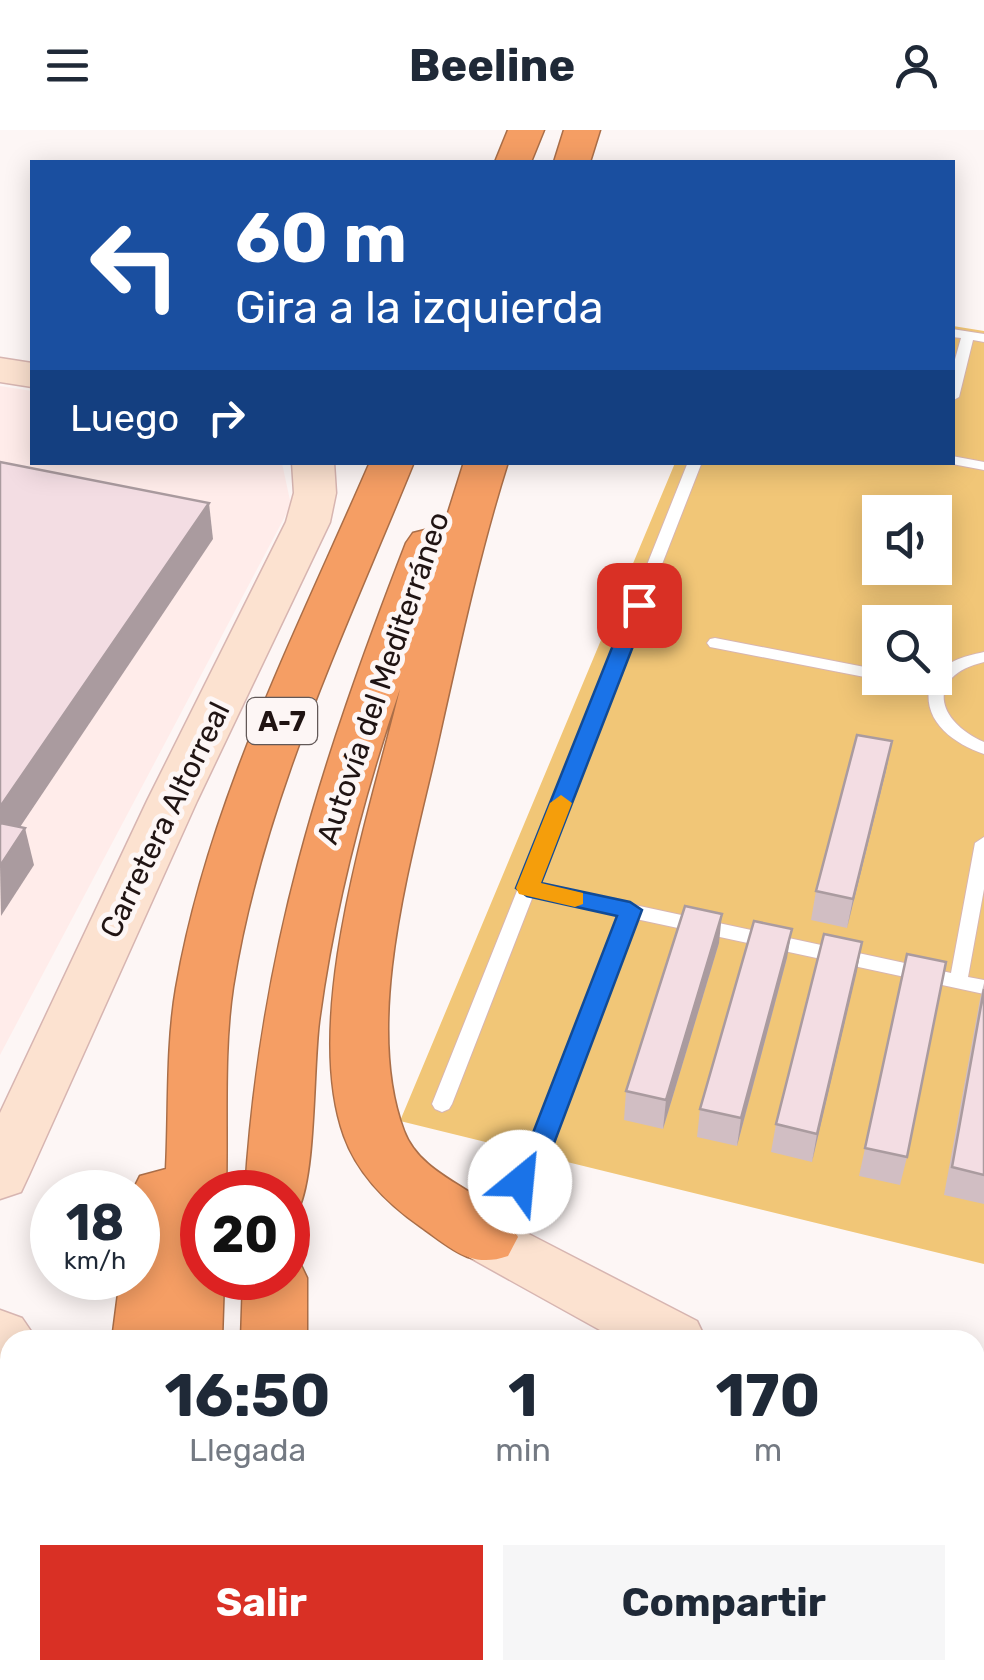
<!DOCTYPE html>
<html lang="es">
<head>
<meta charset="utf-8">
<style>
  body { margin:0; font-family:Rubik,sans-serif; background:#f6f6f7; color:#1f2937; height:100vh; display:flex; flex-direction:column; font-size:38px; white-space:nowrap }
  * { box-sizing:border-box; margin:0 }
  p { font-size:32px; color:#747a83 }
  .icon { flex:none; width:55px; height:55px; fill:none; stroke:currentColor; stroke-width:2; stroke-linecap:round; stroke-linejoin:round }
  .map { position:relative; flex:1; overflow:hidden }
  .sheet { position:absolute; left:0px; top:1200px; width:985px; height:350px; display:flex; flex-direction:column; background:#fff; border-radius:30px 30px 0 0; box-shadow:0 5px 25px #0003 }
  .sheet>* { flex:none }
  .banner { position:absolute; left:30px; top:30px; width:925px; height:305px; border-radius:0px; box-shadow:0 5px 25px #0003; background:#1a4fa0; color:#fff; overflow:hidden }
  .buttons { position:absolute; left:862px; top:365px; display:grid; gap:20px }
  .buttons a { display:grid; place-items:center; width:90px; height:90px; border-radius:0px; background:#fff; box-shadow:0 5px 25px #0003; font-size:50px }
  .speed { position:absolute; left:30px; top:1040px; display:flex; gap:20px; font-size:50px; font-weight:700; text-align:center }
  .speed>* { display:grid; place-content:center; width:130px; height:130px; border-radius:50%; background:#fff; box-shadow:0 5px 25px #0003; line-height:1 }
  .speed small { font-size:25px; font-weight:400 }
  .speed .limit { border:15px solid #d22; background:#fff; color:#111 }
  .pin { position:absolute; display:grid; place-items:center; width:85px; height:85px; color:#fff; margin:-42px; border-radius:20px; box-shadow:0 5px 15px #0006 }
  .me { position:absolute; width:110px; margin:-55px; rotate:28deg; stroke-linejoin:round; filter:drop-shadow(0 0 8px #0008) }
  .turn { display:flex; align-items:center; gap:35px; height:210px; padding:0 40px; font-size:45px }
  .turn .icon { width:130px; height:130px; stroke-width:2.5 }
  .turn b { display:block; font-size:70px; line-height:85px }
  .then { display:flex; align-items:center; height:95px; padding:0 40px; background:#0003; gap:20px; font-size:38px }
  .eta { display:flex; justify-content:space-evenly; align-items:center; height:170px; text-align:center }
  .eta b { font-size:60px; font-weight:700; line-height:70px }
  .cta { display:flex; gap:20px; margin-top:auto; padding:20px 40px }
  .cta a { flex:1; height:115px; border-radius:0px; background:#d93025; color:#fff; font-size:40px; font-weight:700; line-height:115px; text-align:center }
  .cta a+a { background:#f6f6f7; color:#1f2937 }
  header { display:flex; justify-content:space-between; align-items:center; height:130px; padding:0 40px; background:#fff; font-size:45px; font-weight:700 }
  .map>svg:first-child { display:block }
  .built { fill:#ffecea }
  .green { fill:#f1c677; fill-rule:evenodd }
  .lines { fill:none; stroke-linecap:round; stroke-linejoin:round }
  .lane-casing { stroke:#d7b5b1; stroke-width:2 }
  .secondary-casing { stroke:#d7b5b1; stroke-width:3 }
  .primary-casing { stroke:#aa6e48; stroke-width:3 }
  .highway-casing { stroke:#aa6e48; stroke-width:3 }
  .lane { fill:#fff; fill-rule:evenodd }
  .secondary { fill:#fce2d0; fill-rule:evenodd }
  .primary { fill:#f9c5a2; fill-rule:evenodd }
  .highway { fill:#f59e64; fill-rule:evenodd }
  .wall { fill:#d1bec3 }
  .shaded-wall { fill:#aa9b9f }
  .building { fill:#f3dde3; stroke:#aa9b9f; stroke-width:2.5 }
  .route { fill:#1a73e8; stroke:#114b97; stroke-width:2.5 }
  .slow { fill:#f59e0b }
  .labels { text-anchor:middle; dominant-baseline:central; stroke-width:10; stroke-linejoin:round; paint-order:stroke }
  .shield { fill:#fdf6f5; stroke:#625857; stroke-width:2.5 }
  .shield-label { font-size:28px; font-weight:bold; fill:#201413 }
  .street-label { font-size:30px; fill:#201413; stroke:#fdf6f5 }
</style>
</head>
<body>
<header><svg class="icon" aria-label="menu" viewBox="0 0 24 24"><path d="M4 6h16M4 12h16M4 18h16"/></svg>Beeline<svg class="icon" aria-label="person" viewBox="0 0 24 24"><circle cx="12" cy="8" r="4"/><path d="M4 21q1-7 8-7t8 7"/></svg></header>
<div class="map">
<svg width="984" height="1550" viewBox="0 0 984 1550">
  <rect width="100%" height="100%" fill="#fdf6f5"/>
  <g class="built">
    <path d="M0,256L32,261V332L282,333L291,375L0,925Z"/>
    <path d="M0,1296L10,1303V1540H73V1550H0Z"/>
  </g>
  <path class="green" d="M953,196L984,201V1134L400,991L675,333L952,332ZM880,382H935V438H880ZM880,492H935V548H880Z"/>
  <g class="lines">
    <g class="lane-casing">
      <g id="lane">
        <path d="M952,199L984,204V212L973,210L959,267L952,271V240L961,208L952,207Z"/>
        <path d="M952,326L984,332V340L947,333L952,332Z"/>
        <path d="M688,332H702L537,754L951,843L975,713L984,707V759L968,847L984,850V864L636,789L548,1025L495,1109L488,1111L481,1109L478,1103L529,1022L620,785L533,766L452,974L449,979L442,982L435,979L432,974Z"/>
        <path d="M715,508L880,540V548H886L880,550L710,517L707,513L710,509Z"/>
        <path d="M984,522V532C925,546 936,591 984,612V624C955,614 924,593 929,559L890,552L888,548L933,549C945,531 962,527 984,522Z"/>
      </g>
    </g>
    <g class="secondary-casing">
      <g id="secondary">
        <path d="M0,228L32,233V257L0,252Z"/>
        <path d="M292,332H334L336,363L330,392L197,671L29,1045L21,1062L0,1069V983L147,671L286,392L294,363Z"/>
        <path d="M486,1082L697,1191L706,1210H618L465,1125L456,1107L465,1089Z"/>
        <path d="M0,1180L22,1188L37,1210H10V1247L0,1243Z"/>
        <path d="M975,1351L984,1354V1418L975,1415Z"/>
      </g>
    </g>
    <g class="primary-casing">
      <path id="primary" d="M125,1540H199L201,1550H127Z"/>
    </g>
    <g class="highway-casing">
      <g id="highway">
        <path d="M508,0H544L531,32H495Z"/>
        <path d="M564,0H600L590,32H554Z"/>
        <path d="M370,332H414C344,504 262,673 233,857C223,923 228,996 226,1062H202V1148H224L222,1210H112L120,1148H138V1062H132L140,1046L166,1039C169,980 166,916 176,858C208,673 296,503 370,332Z"/>
        <path d="M464,332H508C479,424 459,518 438,612C413,724 362,890 404,1001C423,1052 495,1061 518,1107L508,1126C471,1139 452,1119 421,1097C388,1074 358,1045 344,1006C301,886 371,680 400,559C363,667 334,779 319,892C313,940 316,1044 298,1080L288,1084V1062H245C260,822 320,635 406,413L413,403L429,399L442,402Z"/>
        <path d="M288,1125L298,1129L307,1148V1210H241L243,1148H288Z"/>
        <path d="M176,1540H250L252,1550H178Z"/>
        <path d="M268,1540H342L344,1550H270Z"/>
      </g>
    </g>
    <use href="#lane" class="lane"/>
    <use href="#secondary" class="secondary"/>
    <use href="#primary" class="primary"/>
    <use href="#highway" class="highway"/>
  </g>
  <g class="wall">
    <path d="M886,641L847,798L811,790L816,761Z"/>
    <path d="M862,812L812,1032L771,1022L776,994Z"/>
    <path d="M719,813L663,999L624,990L626,961Z"/>
    <path d="M907,824V1027L900,1055L859,1046Z"/>
    <path d="M787,828L737,1016L697,1007L700,979Z"/>
    <path d="M984,853V1074L944,1065L980,869Z"/>
  </g>
  <g class="shaded-wall">
    <path d="M209,373L213,409L0,727V677Z"/>
    <path d="M892,611L886,641L847,798L853,769Z"/>
    <path d="M25,698L34,735L1,786L0,736Z"/>
    <path d="M722,784L719,813L663,999L666,970Z"/>
    <path d="M792,799L787,828L737,1016L741,988Z"/>
    <path d="M862,812L857,841L812,1032L817,1004Z"/>
  </g>
  <g class="building">
    <path d="M0,332L209,373L0,677Z"/>
    <path d="M857,605L892,611L853,769L816,761Z"/>
    <path d="M0,693L25,698L0,736Z"/>
    <path d="M685,776L722,784L666,970L626,961Z"/>
    <path d="M754,791L792,799L741,988L700,979Z"/>
    <path d="M824,804L862,812L817,1004L776,994Z"/>
    <path d="M907,824L946,832L907,1027L865,1018Z"/>
    <path d="M984,859V1045L952,1037Z"/>
  </g>
  <path class="route" d="M639,469L649,475L541,753L630,772L642,780L550,1024L529,1059L520,1063L507,1052L526,1021L617,786L527,766L516,758L629,475Z"/>
  <path class="slow" d="M561,665L572,673L541,753L583,763V774L575,777L519,764L516,758L550,673Z"/>
  <g class="labels">
    <rect class="shield" x="247" y="568" width="70" height="46" rx="8"/>
    <g class="shield-label">
      <text x="282" y="591">A-7</text>
    </g>
    <g class="street-label">
      <text transform="translate(383 548) rotate(-71)">Autovía del Mediterráneo</text>
      <text transform="translate(165 690) rotate(-64)">Carretera Altorreal</text>
    </g>
  </g>
</svg>
<div class="buttons">
<a><svg class="icon" aria-label="sound" viewBox="0 0 24 24"><path d="M4 9h4l5-4v14l-5-4H4zM17 9q2 3 0 6"/></svg></a>
<a><svg class="icon" aria-label="search" viewBox="0 0 24 24"><circle cx="10" cy="10" r="6"/><path d="M15 15l6 6"/></svg></a>
</div>
<div class="speed"><div>18<small>km/h</small></div><div class="limit">20</div></div>
<div class="pin" style="left:639px;top:475px;background:#d93025"><svg class="icon" aria-label="arrive" viewBox="0 0 24 24"><path d="M6 21V4h12l-3 4 3 4H6"/></svg></div>
<svg class="me" style="left:520px;top:1052px" viewBox="-20 -20 40 40"><circle r="19" fill="#fff"/><path d="M0-13L10 11 0 6-10 11z" fill="#1a73e8"/></svg>
<div class="banner">
<div class="turn"><svg class="icon" aria-label="left" viewBox="0 0 24 24"><path d="M17 20v-9H6M10 6l-5 5 5 5"/></svg><div><b>60 m</b>Gira a la izquierda</div></div>
<div class="then">Luego<svg class="icon" aria-label="right" viewBox="0 0 24 24"><path d="M7 20v-9h11M14 6l5 5-5 5"/></svg></div>
</div>
<section class="sheet">
<div class="eta">
<div><b>16:50</b><p>Llegada</p></div>
<div><b>1</b><p>min</p></div>
<div><b>170</b><p>m</p></div>
</div>
<div class="cta"><a>Salir</a><a>Compartir</a></div>
</section>
</div>
</body>
</html>
